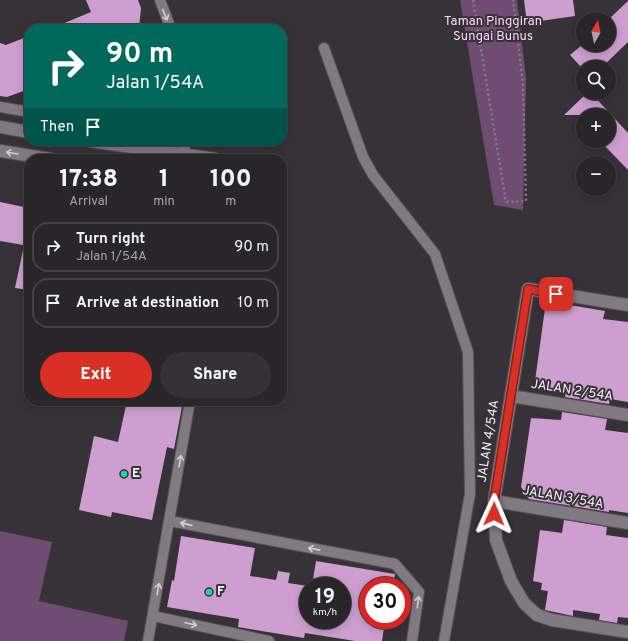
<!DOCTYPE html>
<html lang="en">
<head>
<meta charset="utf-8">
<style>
  body { margin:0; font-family:Overpass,sans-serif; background:#353235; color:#f1f3f6; height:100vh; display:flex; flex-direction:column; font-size:15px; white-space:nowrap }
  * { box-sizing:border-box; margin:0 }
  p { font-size:13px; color:#a5a5a8 }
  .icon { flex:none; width:22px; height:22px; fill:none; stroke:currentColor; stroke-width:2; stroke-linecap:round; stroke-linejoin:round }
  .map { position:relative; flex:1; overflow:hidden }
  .details { position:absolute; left:24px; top:154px; width:263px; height:252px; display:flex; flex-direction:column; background:#292629; border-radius:16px; box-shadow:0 2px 10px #0003,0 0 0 1px #454346 }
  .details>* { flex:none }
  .hud { position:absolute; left:24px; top:24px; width:263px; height:122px; border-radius:16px; box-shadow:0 2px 10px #0003,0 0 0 1px #454346; background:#00695c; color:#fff; overflow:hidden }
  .needle { width:26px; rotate:9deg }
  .buttons { position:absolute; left:576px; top:12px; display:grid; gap:8px }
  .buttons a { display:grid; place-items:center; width:40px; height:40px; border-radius:50%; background:#292629; box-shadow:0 2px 10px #0003,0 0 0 1px #454346; font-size:20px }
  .speed { position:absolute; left:299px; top:577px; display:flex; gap:8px; font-size:20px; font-weight:700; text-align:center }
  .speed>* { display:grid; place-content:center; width:52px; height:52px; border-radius:50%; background:#292629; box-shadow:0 2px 10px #0003,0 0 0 1px #454346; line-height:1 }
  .speed small { font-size:10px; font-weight:400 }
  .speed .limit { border:6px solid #d22; background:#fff; color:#111 }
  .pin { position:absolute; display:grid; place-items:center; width:34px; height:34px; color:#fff; margin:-17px; border-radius:8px; box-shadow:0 2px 6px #0006 }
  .me { position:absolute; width:44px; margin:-22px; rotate:1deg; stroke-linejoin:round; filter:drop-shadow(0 0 3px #0008) }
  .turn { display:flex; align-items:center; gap:14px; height:84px; padding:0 16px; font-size:18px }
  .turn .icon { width:52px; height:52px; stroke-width:2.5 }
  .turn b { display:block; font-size:28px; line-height:34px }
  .then { display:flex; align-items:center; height:38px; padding:0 16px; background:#0003; gap:8px; font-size:15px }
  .eta { display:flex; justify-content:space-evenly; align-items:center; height:68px; text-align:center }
  .eta b { font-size:24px; font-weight:800; line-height:28px }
  .cta { display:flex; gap:8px; margin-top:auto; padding:8px 16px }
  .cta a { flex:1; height:46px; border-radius:24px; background:#d93025; color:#fff; font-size:16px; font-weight:800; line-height:46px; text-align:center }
  .cta a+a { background:#353235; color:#f1f3f6 }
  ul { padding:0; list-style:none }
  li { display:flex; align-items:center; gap:12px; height:50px; margin:0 8px 6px; padding:0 8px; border:2px solid #454346; border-radius:16px }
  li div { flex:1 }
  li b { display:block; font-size:15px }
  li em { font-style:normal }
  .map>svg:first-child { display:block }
  .green { fill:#6f4c71 }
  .building { fill:#ce9ed0 }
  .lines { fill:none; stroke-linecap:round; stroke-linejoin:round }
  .lane-casing { stroke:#575157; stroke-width:12 }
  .street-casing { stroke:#575157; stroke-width:14 }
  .path { stroke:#837f83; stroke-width:2.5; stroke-dasharray:2 3; stroke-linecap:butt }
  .lane { stroke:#817b81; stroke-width:10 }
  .street { stroke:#817b81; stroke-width:12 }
  .oneway { stroke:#d2ced2 }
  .route-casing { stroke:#8d1f18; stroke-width:10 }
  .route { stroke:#d93025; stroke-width:7 }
  .poi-dot { fill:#17d5b2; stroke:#373237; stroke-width:1.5 }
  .labels { text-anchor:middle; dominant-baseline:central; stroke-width:4; stroke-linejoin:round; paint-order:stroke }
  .park-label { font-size:13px; fill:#fcd3fd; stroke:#373237 }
  .street-label { font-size:13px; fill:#f5f1f5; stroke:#373237 }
  .poi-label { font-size:13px; font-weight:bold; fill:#f5f1f5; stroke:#373237; text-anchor:start }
</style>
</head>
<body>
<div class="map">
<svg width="628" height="641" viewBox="0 0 628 641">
  <rect width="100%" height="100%" fill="#373237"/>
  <g class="green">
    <path d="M460,0H517L526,78L523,210L494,205Z"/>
    <path d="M0,531L52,542L39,601L128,621L124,641H0Z"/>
  </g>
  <g class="building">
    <path d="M86,0H138L141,8L139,29H50L91,12Z"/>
    <path d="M524,0H573L575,16L527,23Z"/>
    <path d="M628,1V42L602,67H581L570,55L582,45H609V19Z"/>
    <path d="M29,36V89L7,97L0,96V43L6,45Z"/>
    <path d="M587,93H591L628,133V170L600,141H609V115H564Z"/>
    <path d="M0,202L29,208V246L0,241Z"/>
    <path d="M23,250H29V290L15,288Z"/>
    <path d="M546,301L605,311L603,319L628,322V402L610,399L609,404L565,397L566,392L546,389L547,383L535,381Z"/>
    <path d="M127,401L150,403V401H183L174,449L167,447L152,520L112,512L111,517L79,510L94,436L118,442Z"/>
    <path d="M562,412L607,419L605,430L628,433V513L609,510V512L529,499L521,487L531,418L561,420Z"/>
    <path d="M564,520L607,527L606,535L628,538V618L618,617L617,623L599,620L600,614L573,610V616L545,610L548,591L541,590L542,583L533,581L540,530L562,533Z"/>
    <path d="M181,536L255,548L250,576L276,580L278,571L290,573L288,583L308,586V620H342V586H312L316,561L395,574L393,586H368V620L385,621L382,641H355L305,633L304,638L238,627L239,619L167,607L172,580L174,581Z"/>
  </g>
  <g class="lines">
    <g class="lane-casing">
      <g id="lane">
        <path d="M160,0L171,29"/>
        <path d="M324,48L363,157L373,175L435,254L468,352L470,494L444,641"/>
        <path d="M0,107L29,112"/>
        <path d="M183,141L186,155"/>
        <path d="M170,521L395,564L419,592L412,641"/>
        <path d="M153,616L269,641"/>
        <path d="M148,641L190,401"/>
      </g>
    </g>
    <g class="street-casing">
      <g id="street">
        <path d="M0,127L29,132"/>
        <path d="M90,141L216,159"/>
        <path d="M0,151L51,159"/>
        <path d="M628,305L528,289L494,501L496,540L511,581L524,603L537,615L552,620L628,632"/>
        <path d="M511,396L628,415"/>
        <path d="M494,501L628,523"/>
      </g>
    </g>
    <path class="path" d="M473,0L506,202L526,201L523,84L513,0"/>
    <use href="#lane" class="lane"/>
    <use href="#street" class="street"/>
  </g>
  <defs><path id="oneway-shaft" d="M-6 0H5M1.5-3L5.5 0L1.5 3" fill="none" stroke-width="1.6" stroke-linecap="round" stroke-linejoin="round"/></defs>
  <g class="oneway">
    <use href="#oneway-shaft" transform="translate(165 15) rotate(68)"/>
    <use href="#oneway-shaft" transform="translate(12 153) rotate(-171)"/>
    <use href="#oneway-shaft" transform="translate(180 461) rotate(-80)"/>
    <use href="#oneway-shaft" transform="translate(186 524) rotate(-167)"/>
    <use href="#oneway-shaft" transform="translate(314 549) rotate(-169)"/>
    <use href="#oneway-shaft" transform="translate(158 589) rotate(-80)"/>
    <use href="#oneway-shaft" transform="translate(418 602) rotate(-82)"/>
    <use href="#oneway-shaft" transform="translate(191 624) rotate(12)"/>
  </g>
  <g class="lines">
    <g class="route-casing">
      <path id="route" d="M494,514V501L528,289L556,294"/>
    </g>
    <use href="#route" class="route"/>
  </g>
  <g class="poi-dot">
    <circle cx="124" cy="474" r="4"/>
    <circle cx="209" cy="592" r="4"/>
  </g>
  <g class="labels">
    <g class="park-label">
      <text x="493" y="22">Taman Pinggiran<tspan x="493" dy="15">Sungai Bunus</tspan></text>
    </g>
    <g class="street-label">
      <text transform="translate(572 391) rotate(9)">JALAN 2/54A</text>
      <text transform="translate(489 441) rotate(-81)">JALAN 4/54A</text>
      <text transform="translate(563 498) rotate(10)">JALAN 3/54A</text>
    </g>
    <g class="poi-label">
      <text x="132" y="474">E</text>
      <text x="217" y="592">F</text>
    </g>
  </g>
</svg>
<div class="buttons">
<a><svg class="needle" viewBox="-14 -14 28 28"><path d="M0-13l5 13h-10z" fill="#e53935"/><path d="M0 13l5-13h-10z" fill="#a5a5a8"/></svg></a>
<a><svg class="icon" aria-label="search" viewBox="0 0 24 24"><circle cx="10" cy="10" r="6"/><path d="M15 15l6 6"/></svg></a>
<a>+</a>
<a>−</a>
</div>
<div class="speed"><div>19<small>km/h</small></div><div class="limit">30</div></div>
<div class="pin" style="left:556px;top:294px;background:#d93025"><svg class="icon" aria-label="arrive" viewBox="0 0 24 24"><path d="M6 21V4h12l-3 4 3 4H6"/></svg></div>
<svg class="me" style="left:494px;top:514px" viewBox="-20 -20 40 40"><path d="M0-17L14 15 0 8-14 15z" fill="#d93025" stroke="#fff" stroke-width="4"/></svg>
<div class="hud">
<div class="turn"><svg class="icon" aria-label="right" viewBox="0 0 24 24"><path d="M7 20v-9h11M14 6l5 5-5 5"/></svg><div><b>90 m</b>Jalan 1/54A</div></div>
<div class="then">Then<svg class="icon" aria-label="arrive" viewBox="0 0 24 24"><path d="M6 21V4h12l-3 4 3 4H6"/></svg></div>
</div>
<section class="details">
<div class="eta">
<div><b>17:38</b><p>Arrival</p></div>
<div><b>1</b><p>min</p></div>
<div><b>100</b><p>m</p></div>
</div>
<ul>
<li><svg class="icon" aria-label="right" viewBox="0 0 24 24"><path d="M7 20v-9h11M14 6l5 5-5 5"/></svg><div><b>Turn right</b><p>Jalan 1/54A</p></div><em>90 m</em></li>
<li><svg class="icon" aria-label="arrive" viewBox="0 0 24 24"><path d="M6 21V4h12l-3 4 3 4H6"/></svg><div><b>Arrive at destination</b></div><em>10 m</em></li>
</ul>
<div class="cta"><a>Exit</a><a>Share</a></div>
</section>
</div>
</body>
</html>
